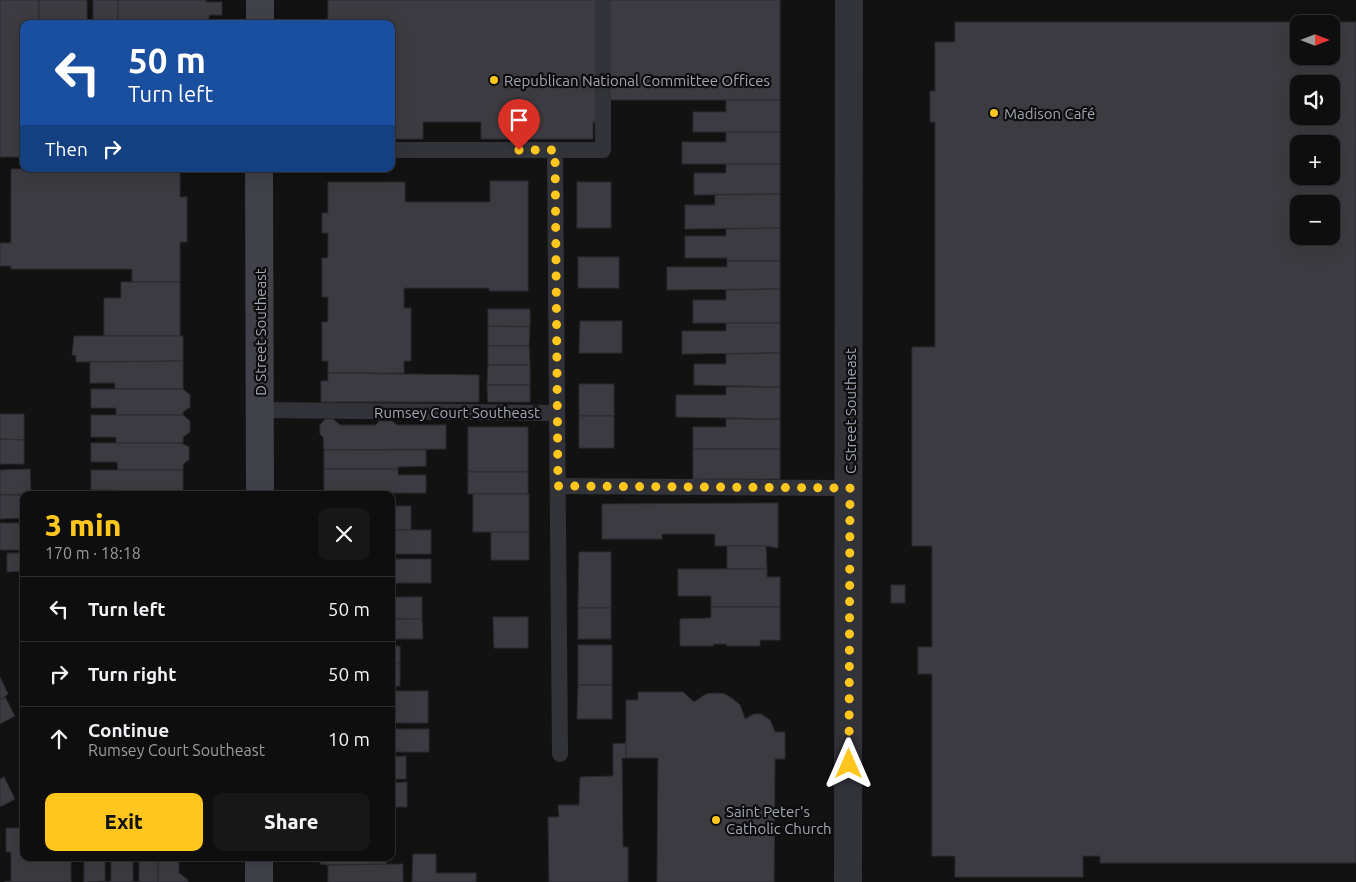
<!DOCTYPE html>
<html lang="en">
<head>
<meta charset="utf-8">
<style>
  body { margin:0; font-family:Ubuntu,sans-serif; background:#171717; color:#f1f3f6; height:100vh; display:flex; flex-direction:column; font-size:19px; white-space:nowrap }
  * { box-sizing:border-box; margin:0 }
  p { font-size:16px; color:#9b9c9e }
  .icon { flex:none; width:28px; height:28px; fill:none; stroke:currentColor; stroke-width:2; stroke-linecap:round; stroke-linejoin:round }
  .map { position:relative; flex:1; overflow:hidden }
  .details { position:absolute; left:20px; top:491px; width:375px; height:370px; display:flex; flex-direction:column; background:#0e0e0e; border-radius:10px; box-shadow:0 5px 20px #0002,0 0 0 1px #2e2e2e }
  .details>* { flex:none }
  .guide { position:absolute; left:20px; top:20px; width:375px; height:152px; border-radius:10px; box-shadow:0 5px 20px #0002,0 0 0 1px #2e2e2e; background:#1a4fa0; color:#fff; overflow:hidden }
  .needle { width:32px; rotate:90deg }
  .controls { position:absolute; left:1290px; top:15px; display:grid; gap:10px }
  .controls a { display:grid; place-items:center; width:50px; height:50px; border-radius:10px; background:#0e0e0e; box-shadow:0 5px 20px #0002,0 0 0 1px #2e2e2e; font-size:25px }
  .pin { position:absolute; display:grid; place-items:center; width:42px; height:42px; color:#fff; margin:-51px -21px; border-radius:50% 50% 50% 0; rotate:-45deg; box-shadow:0 0 5px #0007 }
  .pin .icon { rotate:45deg }
  .me { position:absolute; width:55px; margin:-28px; rotate:0deg; stroke-linejoin:round; filter:drop-shadow(0 0 4px #0008) }
  .turn { display:flex; align-items:center; gap:18px; height:105px; padding:0 25px; font-size:22px }
  .turn .icon { width:65px; height:65px; stroke-width:2.5 }
  .turn b { display:block; font-size:35px; line-height:42px }
  .then { display:flex; align-items:center; height:48px; padding:0 25px; background:#0003; gap:10px; font-size:19px }
  .round { display:grid; place-items:center; flex:none; width:52px; height:52px; border-radius:10px; background:#171717 }
  .headline { display:flex; align-items:center; justify-content:space-between; height:85px; padding:0 25px }
  h1 { font-size:30px; font-weight:800; line-height:38px; color:#ffc71e }
  .cta { display:flex; gap:10px; margin-top:auto; padding:10px 25px }
  .cta a { flex:1; height:58px; border-radius:10px; background:#ffc71e; color:#111; font-size:20px; font-weight:800; line-height:58px; text-align:center }
  .cta a+a { background:#171717; color:#f1f3f6 }
  ul { padding:0; list-style:none }
  li { display:flex; align-items:center; gap:15px; height:65px; padding:0 25px; border-top:1px solid #2e2e2e }
  li div { flex:1 }
  li b { display:block; font-size:19px }
  li em { font-style:normal }
  .map>svg:first-child { display:block }
  .building { fill:#3c3b41; stroke:#2c2b30; fill-rule:evenodd }
  .lines { fill:none; stroke-linecap:round; stroke-linejoin:round }
  .lane { stroke:#323339; stroke-width:16 }
  .street { stroke:#323339; stroke-width:28 }
  .secondary { stroke:#404149; stroke-width:28 }
  .route { stroke:#ffc71e; stroke-width:9; stroke-dasharray:0 16.2 }
  .poi-dot { fill:#ffc71e; stroke:#0d0d0e; stroke-width:2 }
  .labels { text-anchor:middle; dominant-baseline:central; stroke-width:4.5; stroke-linejoin:round; paint-order:stroke }
  .poi-label { font-size:15px; fill:#a2a6b5; stroke:#0d0d0e; text-anchor:start }
  .street-label { font-size:15px; fill:#a2a6b5; stroke:#0d0d0e }
</style>
</head>
<body>
<div class="map">
<svg width="1356" height="882" viewBox="0 0 1356 882">
  <rect width="100%" height="100%" fill="#121213"/>
  <g class="building">
    <path d="M0,0H39V24H24V147H21V157H0Z"/>
    <rect x="39" y="0" width="48" height="24"/>
    <rect x="93" y="0" width="25" height="24"/>
    <path d="M118,0H206V2H222V15H209V24H118Z"/>
    <path d="M328,0H597V122H593V139H481V122H423V139H391V24H328Z"/>
    <path d="M608,0H780V100H609Z"/>
    <path d="M955,22H1356V863H1100V856H1083V877H955V856H932V674H918V647H932V546H912V347H935V122H930V91H935V42H955ZM1299,24H1331V56H1299ZM1299,84H1331V116H1299ZM1299,144H1331V176H1299ZM1299,204H1331V236H1299Z"/>
    <path d="M726,100H780V132H693V112H726Z"/>
    <path d="M726,132H780V164H682V142H726Z"/>
    <path d="M726,164H780V194L694,195V173H726Z"/>
    <path d="M11,169H180V197H187V242H180V282H132V269H11V266H0V243H11Z"/>
    <path d="M490,181H528V291H489V288H404V308H411V361H404V373H328V361H322V322H328V297H322V258H328V233H322V213H328V182H405V202H490Z"/>
    <rect x="577" y="182" width="34" height="46"/>
    <path d="M780,194V228L685,229V205H715V195Z"/>
    <path d="M780,228V261H727V258H685V236H726V229Z"/>
    <rect x="578" y="257" width="41" height="31"/>
    <path d="M727,261H780V289L667,290V267H727Z"/>
    <path d="M121,282H180V336H104V298H121Z"/>
    <path d="M780,289V323H693V300H726V290Z"/>
    <path d="M488,309H530V327L488,326Z"/>
    <path d="M580,321H622V353H579Z"/>
    <path d="M726,323H780V353L682,354V331H726Z"/>
    <path d="M488,326L530,327L529,346H488Z"/>
    <path d="M74,336H183V361L76,362V355H72Z"/>
    <path d="M488,346H529L530,365H488Z"/>
    <path d="M780,353V387L694,385V364H726V354Z"/>
    <path d="M183,361V389H115V383H90V362Z"/>
    <path d="M488,365H530V385H487Z"/>
    <path d="M328,373L479,375V402H321V381H328Z"/>
    <rect x="579" y="384" width="35" height="32"/>
    <path d="M487,385H530V402H488Z"/>
    <path d="M726,387H780V419L676,417V395H726Z"/>
    <path d="M91,389H183L190,395V407L183,412V415H116V408H91Z"/>
    <path d="M0,414H24V440L0,439Z"/>
    <path d="M91,415H183L190,421V432L183,437V443H116V437H91Z"/>
    <rect x="579" y="416" width="35" height="32"/>
    <path d="M325,419H333L340,425H376L379,421H392L397,425H446V449L324,450L323,437L320,434V425Z"/>
    <path d="M726,419H780V449H693V427H726Z"/>
    <rect x="468" y="427" width="60" height="45"/>
    <path d="M0,439L24,440V464H0Z"/>
    <path d="M91,443H181L189,447V460L183,464V470H118L117,462H91Z"/>
    <rect x="693" y="449" width="87" height="30"/>
    <path d="M324,450H426V466L398,467V469H324Z"/>
    <path d="M30,469L31,494L0,495V470Z"/>
    <path d="M324,469H398V475H426V493H324Z"/>
    <path d="M91,470H183V495H117V490H91Z"/>
    <rect x="468" y="472" width="60" height="22"/>
    <rect x="473" y="494" width="56" height="38"/>
    <path d="M0,495H24V518L0,519Z"/>
    <path d="M778,503V548L766,546H715V534H662V539H602V504Z"/>
    <rect x="391" y="506" width="20" height="24"/>
    <rect x="0" y="523" width="24" height="27"/>
    <rect x="391" y="530" width="40" height="24"/>
    <rect x="491" y="532" width="38" height="28"/>
    <path d="M727,546H766L767,569H727Z"/>
    <path d="M579,552H611V608H578Z"/>
    <path d="M7,553H24V571L7,572Z"/>
    <rect x="391" y="559" width="40" height="24"/>
    <path d="M678,569H767V577H780V607H711V596H678Z"/>
    <rect x="891" y="585" width="14" height="18"/>
    <path d="M391,589H393V597H422V619H391Z"/>
    <path d="M711,607H780V640H760V646H727V644H713V646H680V619L711,618Z"/>
    <rect x="578" y="608" width="33" height="31"/>
    <path d="M493,617H528V648H494Z"/>
    <path d="M391,619H422L423,639H393V646H391Z"/>
    <rect x="578" y="645" width="34" height="40"/>
    <rect x="391" y="646" width="9" height="18"/>
    <rect x="391" y="664" width="9" height="22"/>
    <path d="M0,677L8,694L0,700Z"/>
    <path d="M578,685H612V719H577Z"/>
    <rect x="391" y="691" width="37" height="32"/>
    <path d="M638,692H683L694,702L706,694L715,693L725,694L733,699L740,705L745,719L754,714H761L770,720L775,732H785V759H775L774,882H657L658,758H626V700H638Z"/>
    <path d="M5,697L15,716L0,724V700Z"/>
    <rect x="391" y="729" width="38" height="23"/>
    <path d="M626,743V758H622L623,847H628V882H549L548,817H559L558,805H579L580,777L613,776V744Z"/>
    <path d="M406,756V779H391V757Z"/>
    <path d="M4,777L15,799L0,807V779Z"/>
    <path d="M407,782V807H391V783Z"/>
    <path d="M6,828H24V858H71V882H4L11,881V852H6Z"/>
    <path d="M413,854H436V873H476V882H412Z"/>
    <path d="M84,858H105V881L84,882Z"/>
    <path d="M111,858H133V882H102L111,881Z"/>
    <path d="M139,858H158V882H133H139Z"/>
    <path d="M158,858H179V873L188,880V882H158Z"/>
    <path d="M320,858H386V865H328L320,864Z"/>
    <path d="M403,864V882H328V865Z"/>
  </g>
  <g class="lines">
    <g class="lane">
      <path d="M555,150H603V0"/>
      <path d="M260,410L557,413L555,150H391"/>
      <path d="M557,413L560,754"/>
      <path d="M558,486L850,488"/>
    </g>
    <path class="street" d="M848,882L849,0"/>
    <g class="secondary">
      <path d="M260,24V0"/>
      <path d="M259,169L260,495"/>
      <path d="M259,882V858"/>
    </g>
  </g>
  <g class="lines">
    <path class="route" d="M519,150H555L558,486L850,488L849,764"/>
  </g>
  <g class="poi-dot">
    <circle cx="494" cy="80" r="5"/>
    <circle cx="994" cy="113" r="5"/>
    <circle cx="716" cy="820" r="5"/>
  </g>
  <g class="labels">
    <g class="poi-label">
      <text x="504" y="80">Republican National Committee Offices</text>
      <text x="1004" y="113">Madison Café</text>
      <text x="726" y="811">Saint Peter's<tspan x="726" dy="17">Catholic Church</tspan></text>
    </g>
    <g class="street-label">
      <text transform="translate(260 332) rotate(-90)">D Street Southeast</text>
      <text transform="translate(850 411) rotate(-90)">C Street Southeast</text>
      <text x="457" y="412">Rumsey Court Southeast</text>
    </g>
  </g>
</svg>
<div class="controls">
<a><svg class="needle" viewBox="-14 -14 28 28"><path d="M0-13l5 13h-10z" fill="#e53935"/><path d="M0 13l5-13h-10z" fill="#9b9c9e"/></svg></a>
<a><svg class="icon" aria-label="sound" viewBox="0 0 24 24"><path d="M4 9h4l5-4v14l-5-4H4zM17 9q2 3 0 6"/></svg></a>
<a>+</a>
<a>−</a>
</div>
<div class="pin" style="left:519px;top:150px;background:#d93025"><svg class="icon" aria-label="arrive" viewBox="0 0 24 24"><path d="M6 21V4h12l-3 4 3 4H6"/></svg></div>
<svg class="me" style="left:849px;top:764px" viewBox="-20 -20 40 40"><path d="M0-17L14 15 0 8-14 15z" fill="#ffc71e" stroke="#fff" stroke-width="4"/></svg>
<div class="guide">
<div class="turn"><svg class="icon" aria-label="left" viewBox="0 0 24 24"><path d="M17 20v-9H6M10 6l-5 5 5 5"/></svg><div><b>50 m</b>Turn left</div></div>
<div class="then">Then<svg class="icon" aria-label="right" viewBox="0 0 24 24"><path d="M7 20v-9h11M14 6l5 5-5 5"/></svg></div>
</div>
<section class="details">
<div class="headline"><div><h1>3 min</h1><p>170 m · 18:18</p></div><a class="round"><svg class="icon" aria-label="close" viewBox="0 0 24 24"><path d="M6 6l12 12M18 6L6 18"/></svg></a></div>
<ul>
<li><svg class="icon" aria-label="left" viewBox="0 0 24 24"><path d="M17 20v-9H6M10 6l-5 5 5 5"/></svg><div><b>Turn left</b></div><em>50 m</em></li>
<li><svg class="icon" aria-label="right" viewBox="0 0 24 24"><path d="M7 20v-9h11M14 6l5 5-5 5"/></svg><div><b>Turn right</b></div><em>50 m</em></li>
<li><svg class="icon" aria-label="ahead" viewBox="0 0 24 24"><path d="M12 20V5M6 11l6-6 6 6"/></svg><div><b>Continue</b><p>Rumsey Court Southeast</p></div><em>10 m</em></li>
</ul>
<div class="cta"><a>Exit</a><a>Share</a></div>
</section>
</div>
</body>
</html>
